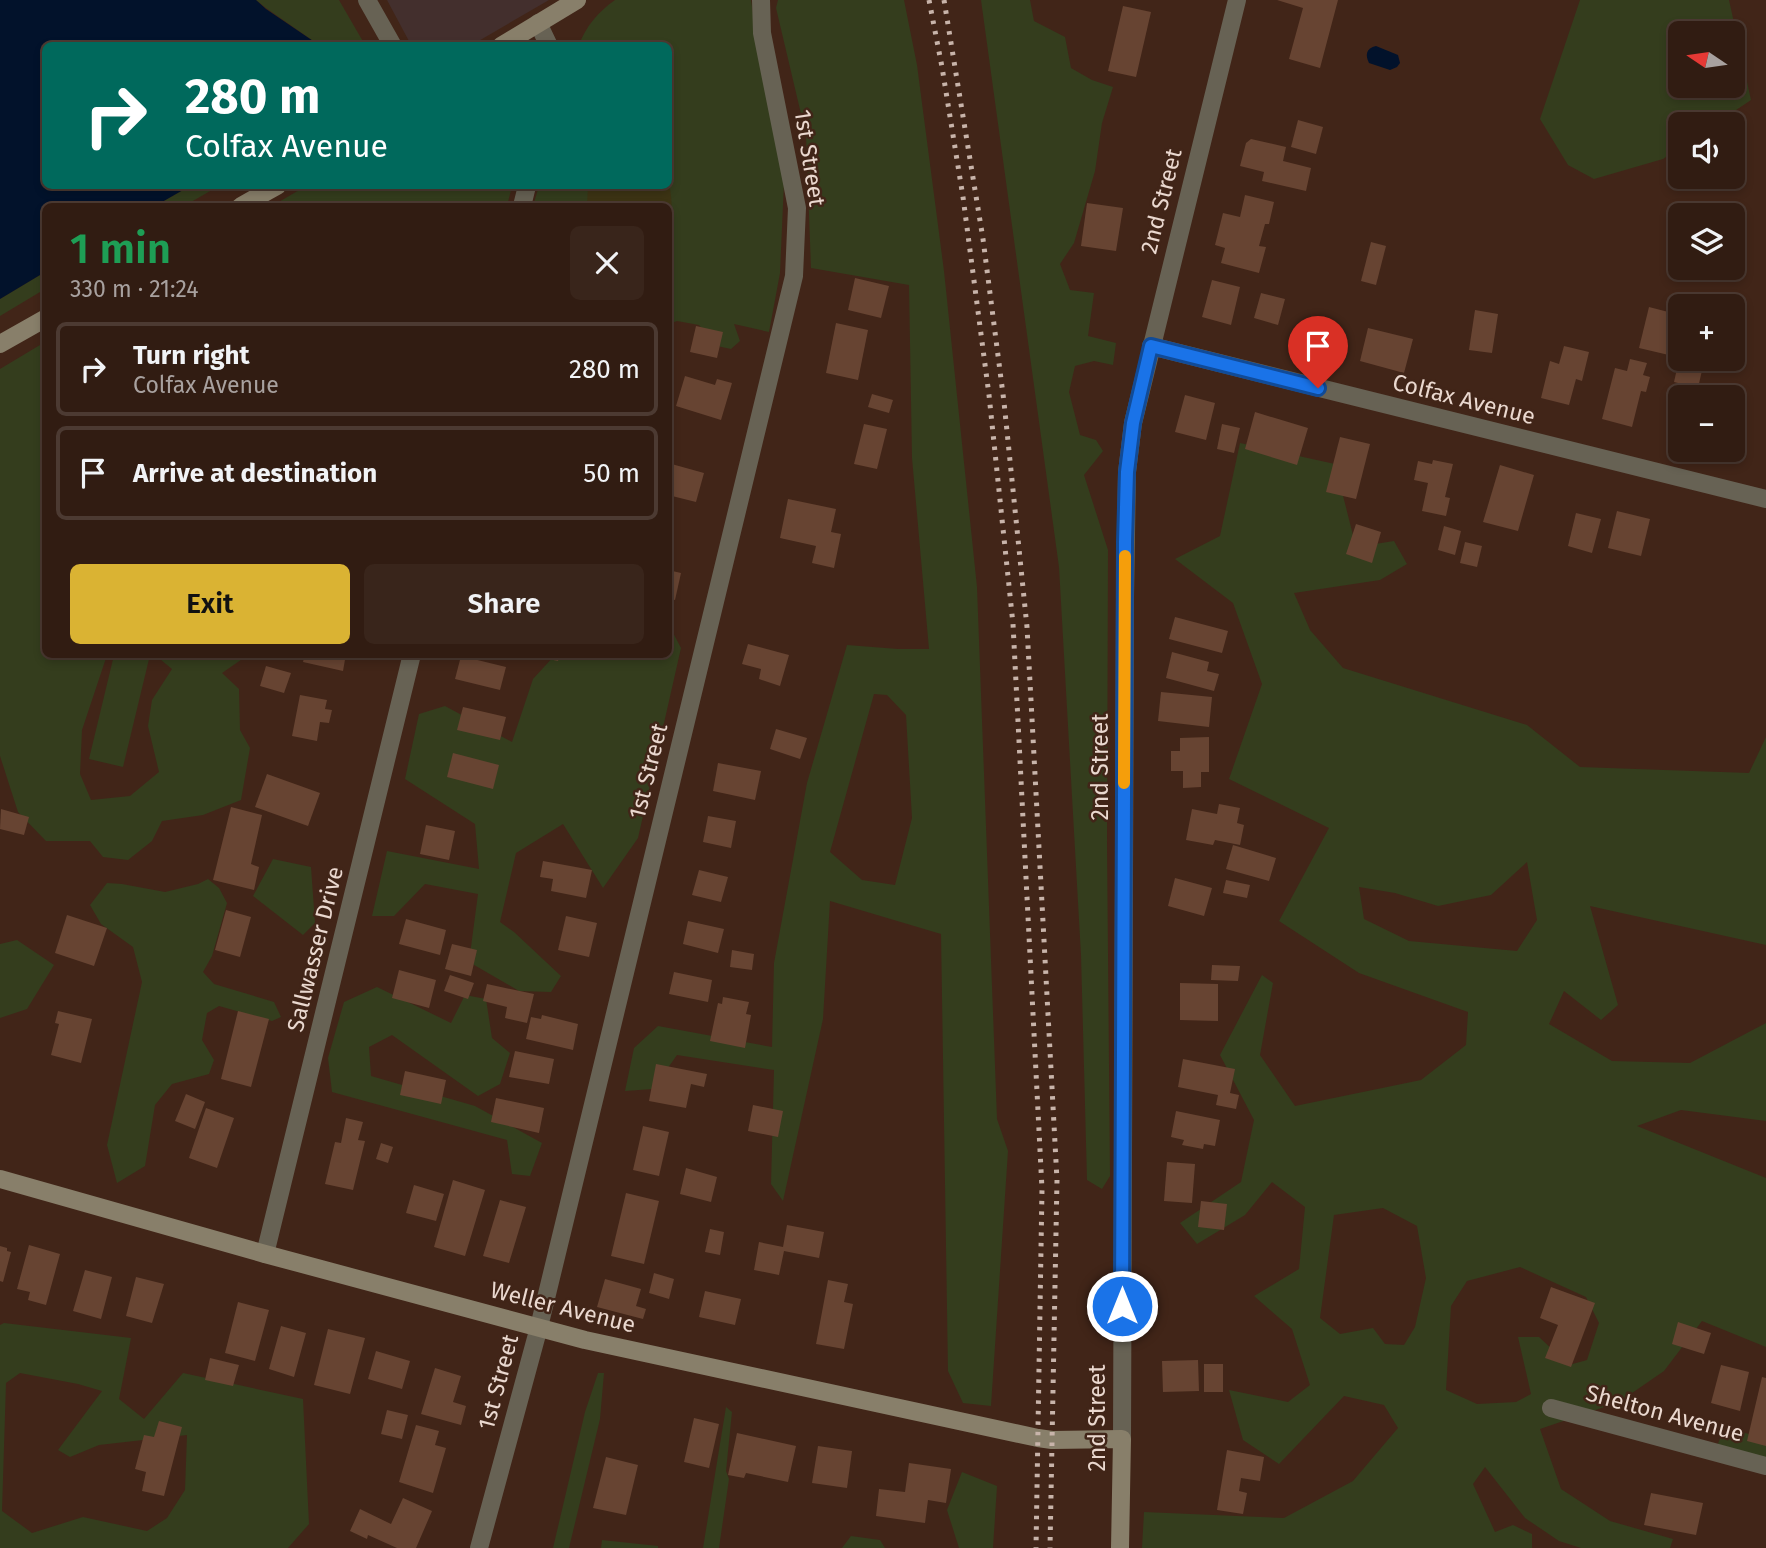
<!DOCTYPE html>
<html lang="en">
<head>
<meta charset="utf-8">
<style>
  body { margin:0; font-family:"Fira Sans",sans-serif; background:#39251b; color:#f1f3f6; height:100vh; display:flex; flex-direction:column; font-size:26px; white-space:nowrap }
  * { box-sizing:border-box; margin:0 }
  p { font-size:23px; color:#a8a19f }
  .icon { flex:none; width:38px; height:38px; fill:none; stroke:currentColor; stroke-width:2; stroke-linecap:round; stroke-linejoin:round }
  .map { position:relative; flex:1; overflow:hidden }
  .details { position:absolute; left:42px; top:203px; width:630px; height:455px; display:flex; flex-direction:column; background:#311c12; border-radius:10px; box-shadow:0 4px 10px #0003,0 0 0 2px #4c3a32 }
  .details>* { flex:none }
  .banner { position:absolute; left:42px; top:42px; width:630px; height:147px; border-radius:10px; box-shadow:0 4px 10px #0003,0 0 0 2px #4c3a32; background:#00695c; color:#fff; overflow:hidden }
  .needle { width:46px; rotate:283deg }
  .tools { position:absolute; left:1668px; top:21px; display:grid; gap:14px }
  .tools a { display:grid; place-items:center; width:77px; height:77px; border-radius:10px; background:#311c12; box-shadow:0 4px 10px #0003,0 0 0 2px #4c3a32; font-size:35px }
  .pin { position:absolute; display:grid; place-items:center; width:60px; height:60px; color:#fff; margin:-72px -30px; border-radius:50% 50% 50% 0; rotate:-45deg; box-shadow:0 0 7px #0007 }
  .pin .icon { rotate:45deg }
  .me { position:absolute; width:77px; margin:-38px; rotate:0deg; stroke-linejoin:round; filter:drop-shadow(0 0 5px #0008) }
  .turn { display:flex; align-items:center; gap:24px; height:147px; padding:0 28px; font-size:32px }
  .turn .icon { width:91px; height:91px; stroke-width:2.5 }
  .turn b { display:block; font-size:49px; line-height:60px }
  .round { display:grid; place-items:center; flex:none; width:74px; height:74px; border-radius:10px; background:#39251b }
  .head { display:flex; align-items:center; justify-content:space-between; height:119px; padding:0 28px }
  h1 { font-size:42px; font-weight:600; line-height:52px; color:#1e9e55 }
  .cta { display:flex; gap:14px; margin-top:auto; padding:14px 28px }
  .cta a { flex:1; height:80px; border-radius:10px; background:#dab333; color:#111; font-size:28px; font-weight:600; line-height:80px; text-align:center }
  .cta a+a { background:#39251b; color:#f1f3f6 }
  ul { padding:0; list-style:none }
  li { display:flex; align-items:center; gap:21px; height:94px; margin:0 14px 10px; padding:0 14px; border:4px solid #4c3a32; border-radius:10px }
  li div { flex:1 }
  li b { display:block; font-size:26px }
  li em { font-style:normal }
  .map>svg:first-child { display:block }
  .commercial { fill:#432f2d }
  .green { fill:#343d1d; fill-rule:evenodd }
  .sand { fill:#3d3414 }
  .water { fill:#02122b }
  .building { fill:#674432 }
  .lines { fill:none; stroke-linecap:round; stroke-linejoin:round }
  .street { stroke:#676254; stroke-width:18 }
  .secondary { stroke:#887f6a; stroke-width:18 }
  .rail { stroke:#c8b4aa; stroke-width:5; stroke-dasharray:3.5 7; stroke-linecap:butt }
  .route-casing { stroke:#114b97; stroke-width:18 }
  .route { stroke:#1a73e8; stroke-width:12 }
  .slow { stroke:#f59e0b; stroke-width:12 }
  .labels { text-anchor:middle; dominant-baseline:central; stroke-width:5; stroke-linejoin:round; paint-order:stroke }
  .street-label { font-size:23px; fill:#ead8cf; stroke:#412518 }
</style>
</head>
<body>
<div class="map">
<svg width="1766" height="1548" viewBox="0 0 1766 1548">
  <rect width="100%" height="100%" fill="#412518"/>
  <path class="commercial" d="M387,0H549L470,46H415L410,43Z"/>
  <g class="green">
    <path d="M256,0H339L365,45H319L266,8Z"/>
    <path d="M615,0H751L763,79L784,182L780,273L769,332L734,324L740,341L731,349L717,346L699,325L677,321L669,324L668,206H533L539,186H668V46L579,45C586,26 598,12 615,0Z"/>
    <path d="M778,0H904L917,65L944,271L977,587L997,1119L1008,1151L991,1406L963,1403L948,1371L941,934L830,901L823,1019L783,1201L771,1184L774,1070L677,1055L653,1089L625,1091L634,1048L658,1026L772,1047L774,963L807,783L847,645L898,649H929L912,458L909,285L811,268L806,135L776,8ZM874,694L887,695L906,715L912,818L895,885L862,880L830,852Z"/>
    <path d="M981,0H1030L1034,21L1065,37L1071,68L1092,80L1113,87L1102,123L1095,171L1074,243L1060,264L1070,290L1094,293L1088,336L1116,343L1113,365L1094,361L1075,366L1069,392L1080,435L1096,440L1103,451L1084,475L1108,550L1107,842L1110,1176L1102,1189L1087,1180L1081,955L1059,567Z"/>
    <path d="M1580,0H1729L1751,100L1715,124H1680V147L1663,159L1594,179L1568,165L1540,119ZM1680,33H1732V86H1680Z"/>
    <path d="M190,186H219L184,206H155Z"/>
    <path d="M306,186H512L507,206H272Z"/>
    <path d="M45,272V289L0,316V299Z"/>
    <path d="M45,342L46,654L107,655L82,730L80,774L91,800L130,796L159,772L148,726L152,700L172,669L155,655H248L222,673L239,689L240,730L250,748L241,800L203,815L162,821L152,841L128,860L103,857L90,841H46L18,812L0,756V369Z"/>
    <path d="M1240,443L1335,464L1356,547L1394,541L1407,564L1380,580L1294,593L1310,630L1343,668L1527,725L1580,767L1749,773L1766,737V945L1590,906L1618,1005L1601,1020L1564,991L1549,1024L1612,1061L1690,1063L1766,1023V1121L1681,1110L1637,1126L1766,1178V1347L1702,1321L1664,1371L1619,1402L1540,1429L1561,1489L1610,1521L1673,1539L1670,1548H1581L1559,1541L1525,1518L1485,1467L1473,1484L1495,1532L1513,1525L1532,1534V1548H1142L1144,1512L1284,1518L1353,1481L1398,1428L1384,1405L1344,1396L1279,1464L1243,1440L1229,1390L1288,1402L1310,1385L1292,1329L1254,1296L1299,1269L1305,1207L1272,1182L1245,1215L1197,1244L1180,1223L1241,1182L1254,1120L1220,1055L1262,975L1273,983L1260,1055L1295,1106L1421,1080L1466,1045L1468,1012L1359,973L1279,921L1329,828L1229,779L1262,684L1233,603L1175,559L1220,536ZM1527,862L1537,920L1517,951L1409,941L1364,919L1359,887L1395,893L1438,906L1491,895ZM1383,1208L1417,1226L1426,1278L1415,1327L1404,1345L1385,1344L1373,1328L1340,1334L1320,1318L1334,1215ZM1520,1267L1586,1297L1599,1323L1587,1360L1569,1365L1539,1337H1518L1531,1394L1516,1402L1477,1404L1446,1390L1451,1306L1467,1281Z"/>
    <path d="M669,625L681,648L638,838L603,888L563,824L516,853L500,922L514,932L561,976L551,992L519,991L469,962L478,894L425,884L394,916H372L387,851L479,869L475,824L405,779L419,714L445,706L512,742L533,679L555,655L668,654Z"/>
    <path d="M114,655H150L123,767L89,759Z"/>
    <path d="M273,859L311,867L315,923L303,935L253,896Z"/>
    <path d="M208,879L219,888L227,903L212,956L203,972L214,984L274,1002L281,1017L272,1021L219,1006L207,1013L202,1040L214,1060L209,1074L172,1084L155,1105L145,1166L117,1183L107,1145L142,982L133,947L101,924L90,905L107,883L122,884L165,892L198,884Z"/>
    <path d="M17,940L54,965L27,1009L0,1018V944Z"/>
    <path d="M377,987L451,1023L465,995L486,999L492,1038L510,1053L500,1084L478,1096L392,1035L369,1047L371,1076L475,1106L542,1143L530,1176L512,1174L507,1140L332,1092L328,1058L344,1002Z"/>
    <path d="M4,1323L131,1338L119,1399L144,1419L183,1373L303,1399L309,1524L288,1548H0V1325ZM20,1373L78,1384L102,1391L58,1450L70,1457L99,1445L187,1435L185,1490L167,1518L147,1531L83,1517L32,1533L2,1511L6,1383Z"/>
    <path d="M598,1373H604L600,1419L569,1548H553L585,1412Z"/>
    <path d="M726,1407L732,1412L726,1471L729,1479L719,1548H703Z"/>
    <path d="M1725,1426L1766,1440V1475L1763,1470L1717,1446Z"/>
    <path d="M962,1472L997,1486L993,1548H959L947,1510Z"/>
    <path d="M851,1536L880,1540L885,1548H842Z"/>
    <path d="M602,1540L658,1546V1548H601Z"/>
  </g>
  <path class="sand" d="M669,183C672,199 673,212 669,228L668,206H587L588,186H668Z"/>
  <g class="water">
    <path d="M0,0H256L266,9L319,45L46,46V186H190L155,206H46L45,272L0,299Z"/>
    <path d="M1376,46L1398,55L1400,63L1397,67L1390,70L1369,63C1365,55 1366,48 1376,46Z"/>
  </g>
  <g class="building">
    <path d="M1277,0H1338L1320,68L1289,59L1303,8Z"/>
    <path d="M1123,6L1151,12L1136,77L1108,71Z"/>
    <path d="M1298,120L1323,127L1316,154L1291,147Z"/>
    <path d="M1251,139L1286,147L1283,161L1311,168L1306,191L1262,181L1264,172L1240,166L1246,143Z"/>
    <path d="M1245,195L1274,202L1269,224H1265L1259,246L1266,247L1259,273L1221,263L1225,248L1215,245L1223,213L1240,217Z"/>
    <path d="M1087,203L1123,208L1116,251L1081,246Z"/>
    <path d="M1371,242L1386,246L1376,285L1361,281Z"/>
    <path d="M855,278L889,286L881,318L848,310Z"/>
    <path d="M1212,280L1240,287L1231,325L1202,317Z"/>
    <path d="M1261,293L1285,299L1278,325L1254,318Z"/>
    <path d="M1649,307L1680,315V327L1673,356L1639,348Z"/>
    <path d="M1475,310L1498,314L1492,353L1469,350Z"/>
    <path d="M836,323L868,330L858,380L826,373Z"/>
    <path d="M696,326L723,332L717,358L690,352Z"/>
    <path d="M1368,328L1413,339L1404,373L1360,361Z"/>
    <path d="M1564,346L1589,352L1582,381L1576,379L1569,405L1541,398L1550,361L1559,364Z"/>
    <path d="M1630,359L1647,363L1643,375L1650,377L1646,392L1641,391L1632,427L1602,419L1615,368L1627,371Z"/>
    <path d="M1679,360L1703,366L1698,388L1674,382Z"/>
    <path d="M685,376L715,385L717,379L732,383L721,420L676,406Z"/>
    <path d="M872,394L893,400L889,413L868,407Z"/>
    <path d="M1185,395L1215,403L1206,440L1175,432Z"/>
    <path d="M1255,412L1308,428L1297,465L1245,449Z"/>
    <path d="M864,424L887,429L877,469L854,464Z"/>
    <path d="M1222,424L1240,428L1234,453L1217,449Z"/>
    <path d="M1732,431L1741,433L1736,452L1732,451Z"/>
    <path d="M1340,437L1370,444L1356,499L1326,492Z"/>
    <path d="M1433,460L1453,464L1445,497L1450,498L1446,516L1422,511L1428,483L1414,480L1418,461L1432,464Z"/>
    <path d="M668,463L704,473L696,502L668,495Z"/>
    <path d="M1500,465L1534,475L1518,531L1483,522Z"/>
    <path d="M788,499L836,509L831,532L841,534L834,568L812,563L816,546L780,538Z"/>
    <path d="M1617,511L1650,519L1641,556L1608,548Z"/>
    <path d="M1576,513L1601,519L1592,553L1568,546Z"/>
    <path d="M1356,524L1381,532L1372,563L1346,554Z"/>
    <path d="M1444,526L1461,531L1455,555L1438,550Z"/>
    <path d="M1465,542L1482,546L1477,567L1460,563Z"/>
    <path d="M668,570L681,573L675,600L668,598Z"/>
    <path d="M1175,617L1228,631L1222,653L1169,639Z"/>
    <path d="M748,644L789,655L780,686L759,679L761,669L742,664Z"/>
    <path d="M1172,652L1209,662L1207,671L1219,674L1214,691L1166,678Z"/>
    <path d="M305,654H346L343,671L303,662Z"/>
    <path d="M539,654H560L558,661L539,657Z"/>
    <path d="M461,656L506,667L500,690L455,679Z"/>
    <path d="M266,666L291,673L284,693L260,686Z"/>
    <path d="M1161,692L1212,697L1209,727L1158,721Z"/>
    <path d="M300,695L327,700L325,709L332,710L329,723L320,722L317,741L292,736Z"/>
    <path d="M463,707L506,717L500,740L457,730Z"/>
    <path d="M776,729L807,738L800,759L770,749Z"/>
    <path d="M1209,737V772H1201V787L1183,788V771H1171V751H1180V738Z"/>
    <path d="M453,753L499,765L493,789L447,777Z"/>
    <path d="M718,763L761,771L755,800L713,791Z"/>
    <path d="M267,774L320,793L308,826L255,807Z"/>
    <path d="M1219,804L1240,808L1237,823L1244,825L1240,845L1215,840L1213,845L1186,840L1192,809L1217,814Z"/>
    <path d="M231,807L262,815L251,864L259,867L254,890L213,880Z"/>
    <path d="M1,809L29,817L24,835L0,829Z"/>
    <path d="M708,816L736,821L731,848L703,842Z"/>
    <path d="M426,825L455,831L449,860L420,854Z"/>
    <path d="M1233,845L1276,858L1269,881L1226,869Z"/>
    <path d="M543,861L592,870L586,898L551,891L553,879L540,877Z"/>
    <path d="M699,870L728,877L721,902L692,895Z"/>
    <path d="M1175,878L1212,888L1204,916L1168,906Z"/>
    <path d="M1226,880L1250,885L1247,898L1223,893Z"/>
    <path d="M226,910L251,917L240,957L215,950Z"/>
    <path d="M67,915L107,928L94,966L55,953Z"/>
    <path d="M566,916L597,923L589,957L558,950Z"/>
    <path d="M406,919L446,930L440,955L399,944Z"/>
    <path d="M688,921L724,929L718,953L683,944Z"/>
    <path d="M452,944L477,950L471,976L445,969Z"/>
    <path d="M732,950L754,954L752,970L730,967Z"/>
    <path d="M1212,965L1240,966L1238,981L1211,980Z"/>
    <path d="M399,970L436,980L429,1008L392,998Z"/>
    <path d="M674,972L712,980L708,1002L669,994Z"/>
    <path d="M450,975L474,983L468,999L444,991Z"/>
    <path d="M1180,983L1218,984V1021L1180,1020Z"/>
    <path d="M487,984L534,994L527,1023L505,1018L507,1007L483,1001Z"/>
    <path d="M723,997L749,1002L746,1014L751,1015L745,1048L710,1041L718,1003L722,1004Z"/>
    <path d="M58,1011L92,1019L81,1063L51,1055L59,1024L55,1023Z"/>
    <path d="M238,1011L269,1019L251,1087L221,1079Z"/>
    <path d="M542,1015L578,1024L573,1050L526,1039L531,1017L541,1019Z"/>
    <path d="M515,1051L554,1059L549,1084L509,1077Z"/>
    <path d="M1183,1059L1235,1069L1230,1093L1239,1095L1236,1109L1216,1105L1218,1095L1178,1087Z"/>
    <path d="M656,1064L707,1074L704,1087L691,1084L686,1108L649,1101Z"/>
    <path d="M405,1071L446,1080L441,1104L400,1095Z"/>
    <path d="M186,1094L205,1102L195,1129L175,1121Z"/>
    <path d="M496,1098L544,1108L539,1133L491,1122Z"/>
    <path d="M753,1105L783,1111L778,1137L748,1131Z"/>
    <path d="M206,1108L234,1118L217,1168L189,1158Z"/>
    <path d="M1176,1111L1220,1120L1215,1146L1204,1144L1203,1149L1182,1145L1184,1140L1171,1137Z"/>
    <path d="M346,1118L363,1122L358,1140L365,1141L353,1190L325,1184L335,1142L341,1143Z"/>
    <path d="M643,1126L669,1132L659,1176L633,1170Z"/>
    <path d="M381,1143L393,1147L388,1163L376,1159Z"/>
    <path d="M1167,1162L1195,1164L1192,1203L1164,1201Z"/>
    <path d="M686,1168L717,1177L711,1202L680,1194Z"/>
    <path d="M453,1180L485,1190L465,1256L434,1247Z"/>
    <path d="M414,1185L444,1194L436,1221L406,1213Z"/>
    <path d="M626,1193L659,1201L644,1264L611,1256Z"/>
    <path d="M500,1200L526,1207L509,1263L483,1256Z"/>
    <path d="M1201,1201L1227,1204L1224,1230L1198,1227Z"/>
    <path d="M787,1225L824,1232L819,1258L784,1251L779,1275L754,1270L759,1242L783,1247Z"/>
    <path d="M710,1229L724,1232L720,1255L705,1252Z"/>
    <path d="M29,1245L60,1254L46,1305L28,1300L30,1292L17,1289Z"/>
    <path d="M0,1246L7,1248V1251L11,1252L3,1282L0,1281Z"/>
    <path d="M85,1270L112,1277L101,1319L73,1311Z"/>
    <path d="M654,1273L674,1279L669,1299L649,1293Z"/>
    <path d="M136,1277L164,1284L152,1323L126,1316Z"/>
    <path d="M605,1279L641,1289L636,1306L646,1309L643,1319L597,1307Z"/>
    <path d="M828,1280L848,1284L844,1302L853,1304L844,1349L816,1344Z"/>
    <path d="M1551,1287L1595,1303L1571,1367L1545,1358L1558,1325L1540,1318Z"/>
    <path d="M705,1291L741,1299L735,1325L699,1317Z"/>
    <path d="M238,1302L269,1310L255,1361L225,1353Z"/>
    <path d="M1678,1322L1711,1333L1704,1354L1672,1344Z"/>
    <path d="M281,1326L306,1333L294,1377L269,1369Z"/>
    <path d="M328,1329L365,1338L350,1394L314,1385Z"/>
    <path d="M376,1351L410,1361L402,1389L368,1379Z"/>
    <path d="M210,1358L239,1365L233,1386L205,1380Z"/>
    <path d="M1198,1360L1199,1391L1163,1392L1162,1361Z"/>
    <rect x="1204" y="1364" width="19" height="28"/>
    <path d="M1721,1365L1749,1372L1740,1411L1711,1403Z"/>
    <path d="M435,1368L461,1376L453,1402L466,1406L461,1425L421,1414Z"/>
    <path d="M1762,1377L1766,1378V1446L1747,1441Z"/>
    <path d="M387,1410L408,1415L402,1439L381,1434Z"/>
    <path d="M694,1418L719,1424L709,1468L684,1462Z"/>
    <path d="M159,1421L182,1427L164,1496L142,1491L146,1472L135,1469L144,1435L154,1437Z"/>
    <path d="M416,1425L439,1431L435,1445L446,1448L433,1493L399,1482Z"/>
    <path d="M737,1433L796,1446L788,1482L746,1473L744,1478L728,1475Z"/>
    <path d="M818,1446L852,1451L847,1488L812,1483Z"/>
    <path d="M1227,1450L1264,1457L1260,1481L1241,1478L1239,1491L1247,1493L1243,1514L1217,1510Z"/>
    <path d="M606,1457L638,1465L626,1515L593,1508Z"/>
    <path d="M909,1463L951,1469L946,1503L928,1500L925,1523L876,1516L879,1489L905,1492Z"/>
    <path d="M1651,1493L1703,1503L1696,1535L1644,1525Z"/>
    <path d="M403,1498L432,1511L416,1548H397L368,1535L367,1539L350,1531L360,1509L391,1524Z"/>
  </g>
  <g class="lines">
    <g class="street">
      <path d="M367,0L393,46"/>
      <path d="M538,23L549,46"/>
      <path d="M522,206L527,186"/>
      <path d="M1151,346L1766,499"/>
      <path d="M265,1254L412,654"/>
      <path d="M1551,1408L1766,1466"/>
      <path d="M1122,1439L1125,597L1127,472L1133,423L1237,0"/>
      <path d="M479,1548L539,1327L794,276L797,208L762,33L761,0"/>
    </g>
    <g class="secondary">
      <path d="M501,46L577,0"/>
      <path d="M241,206L277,186"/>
      <path d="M0,344L46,318"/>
      <path d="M0,1179L265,1254L585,1340L1038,1438L1052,1440L1122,1439L1120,1548"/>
    </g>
    <g class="rail">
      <path d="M929,0L942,67L963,197L989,395L1013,624L1042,1189L1036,1548"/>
      <path d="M944,0L983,239L1004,402L1027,627L1057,1180L1050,1548"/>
    </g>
  </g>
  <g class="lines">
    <g class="route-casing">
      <path id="route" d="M1122,1306L1125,542L1127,472L1133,423L1151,346L1318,388"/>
    </g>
    <use href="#route" class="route"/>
    <path class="slow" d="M1124,783L1125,556"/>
  </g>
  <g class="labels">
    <g class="street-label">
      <text transform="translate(810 158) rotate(81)">1st Street</text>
      <text transform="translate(1161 201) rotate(-76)">2nd Street</text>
      <text transform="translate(1464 399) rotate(14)">Colfax Avenue</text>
      <text transform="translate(1100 767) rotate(-90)">2nd Street</text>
      <text transform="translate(648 771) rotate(-76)">1st Street</text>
      <text transform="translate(315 949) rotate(-76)">Sallwasser Drive</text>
      <text transform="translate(563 1307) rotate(14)">Weller Avenue</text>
      <text transform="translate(498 1382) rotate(-75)">1st Street</text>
      <text transform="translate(1665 1413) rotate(15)">Shelton Avenue</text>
      <text transform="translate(1097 1418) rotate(-90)">2nd Street</text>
    </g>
  </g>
</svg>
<div class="tools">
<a><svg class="needle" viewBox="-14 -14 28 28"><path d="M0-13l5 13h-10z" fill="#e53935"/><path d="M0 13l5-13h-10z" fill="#a8a19f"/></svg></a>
<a><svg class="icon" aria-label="sound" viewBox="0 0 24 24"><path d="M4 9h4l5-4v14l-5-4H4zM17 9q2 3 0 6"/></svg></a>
<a><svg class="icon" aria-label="layers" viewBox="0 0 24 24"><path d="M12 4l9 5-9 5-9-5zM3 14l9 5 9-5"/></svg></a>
<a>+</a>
<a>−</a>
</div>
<div class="pin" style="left:1318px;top:388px;background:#d93025"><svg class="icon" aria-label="arrive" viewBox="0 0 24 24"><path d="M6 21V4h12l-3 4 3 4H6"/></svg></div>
<svg class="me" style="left:1122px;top:1306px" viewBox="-20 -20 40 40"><circle r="17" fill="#1a73e8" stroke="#fff" stroke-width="3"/><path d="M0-11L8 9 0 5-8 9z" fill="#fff"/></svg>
<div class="banner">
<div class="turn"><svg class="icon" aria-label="right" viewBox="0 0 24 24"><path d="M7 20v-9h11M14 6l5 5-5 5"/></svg><div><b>280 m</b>Colfax Avenue</div></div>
</div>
<section class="details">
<div class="head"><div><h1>1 min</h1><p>330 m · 21:24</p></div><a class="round"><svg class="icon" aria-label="close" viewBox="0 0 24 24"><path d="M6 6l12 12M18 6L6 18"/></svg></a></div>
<ul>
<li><svg class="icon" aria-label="right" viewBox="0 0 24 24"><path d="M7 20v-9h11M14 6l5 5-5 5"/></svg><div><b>Turn right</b><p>Colfax Avenue</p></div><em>280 m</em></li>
<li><svg class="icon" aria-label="arrive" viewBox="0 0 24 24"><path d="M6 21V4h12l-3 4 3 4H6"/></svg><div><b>Arrive at destination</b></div><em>50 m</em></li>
</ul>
<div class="cta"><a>Exit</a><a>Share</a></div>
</section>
</div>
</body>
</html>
